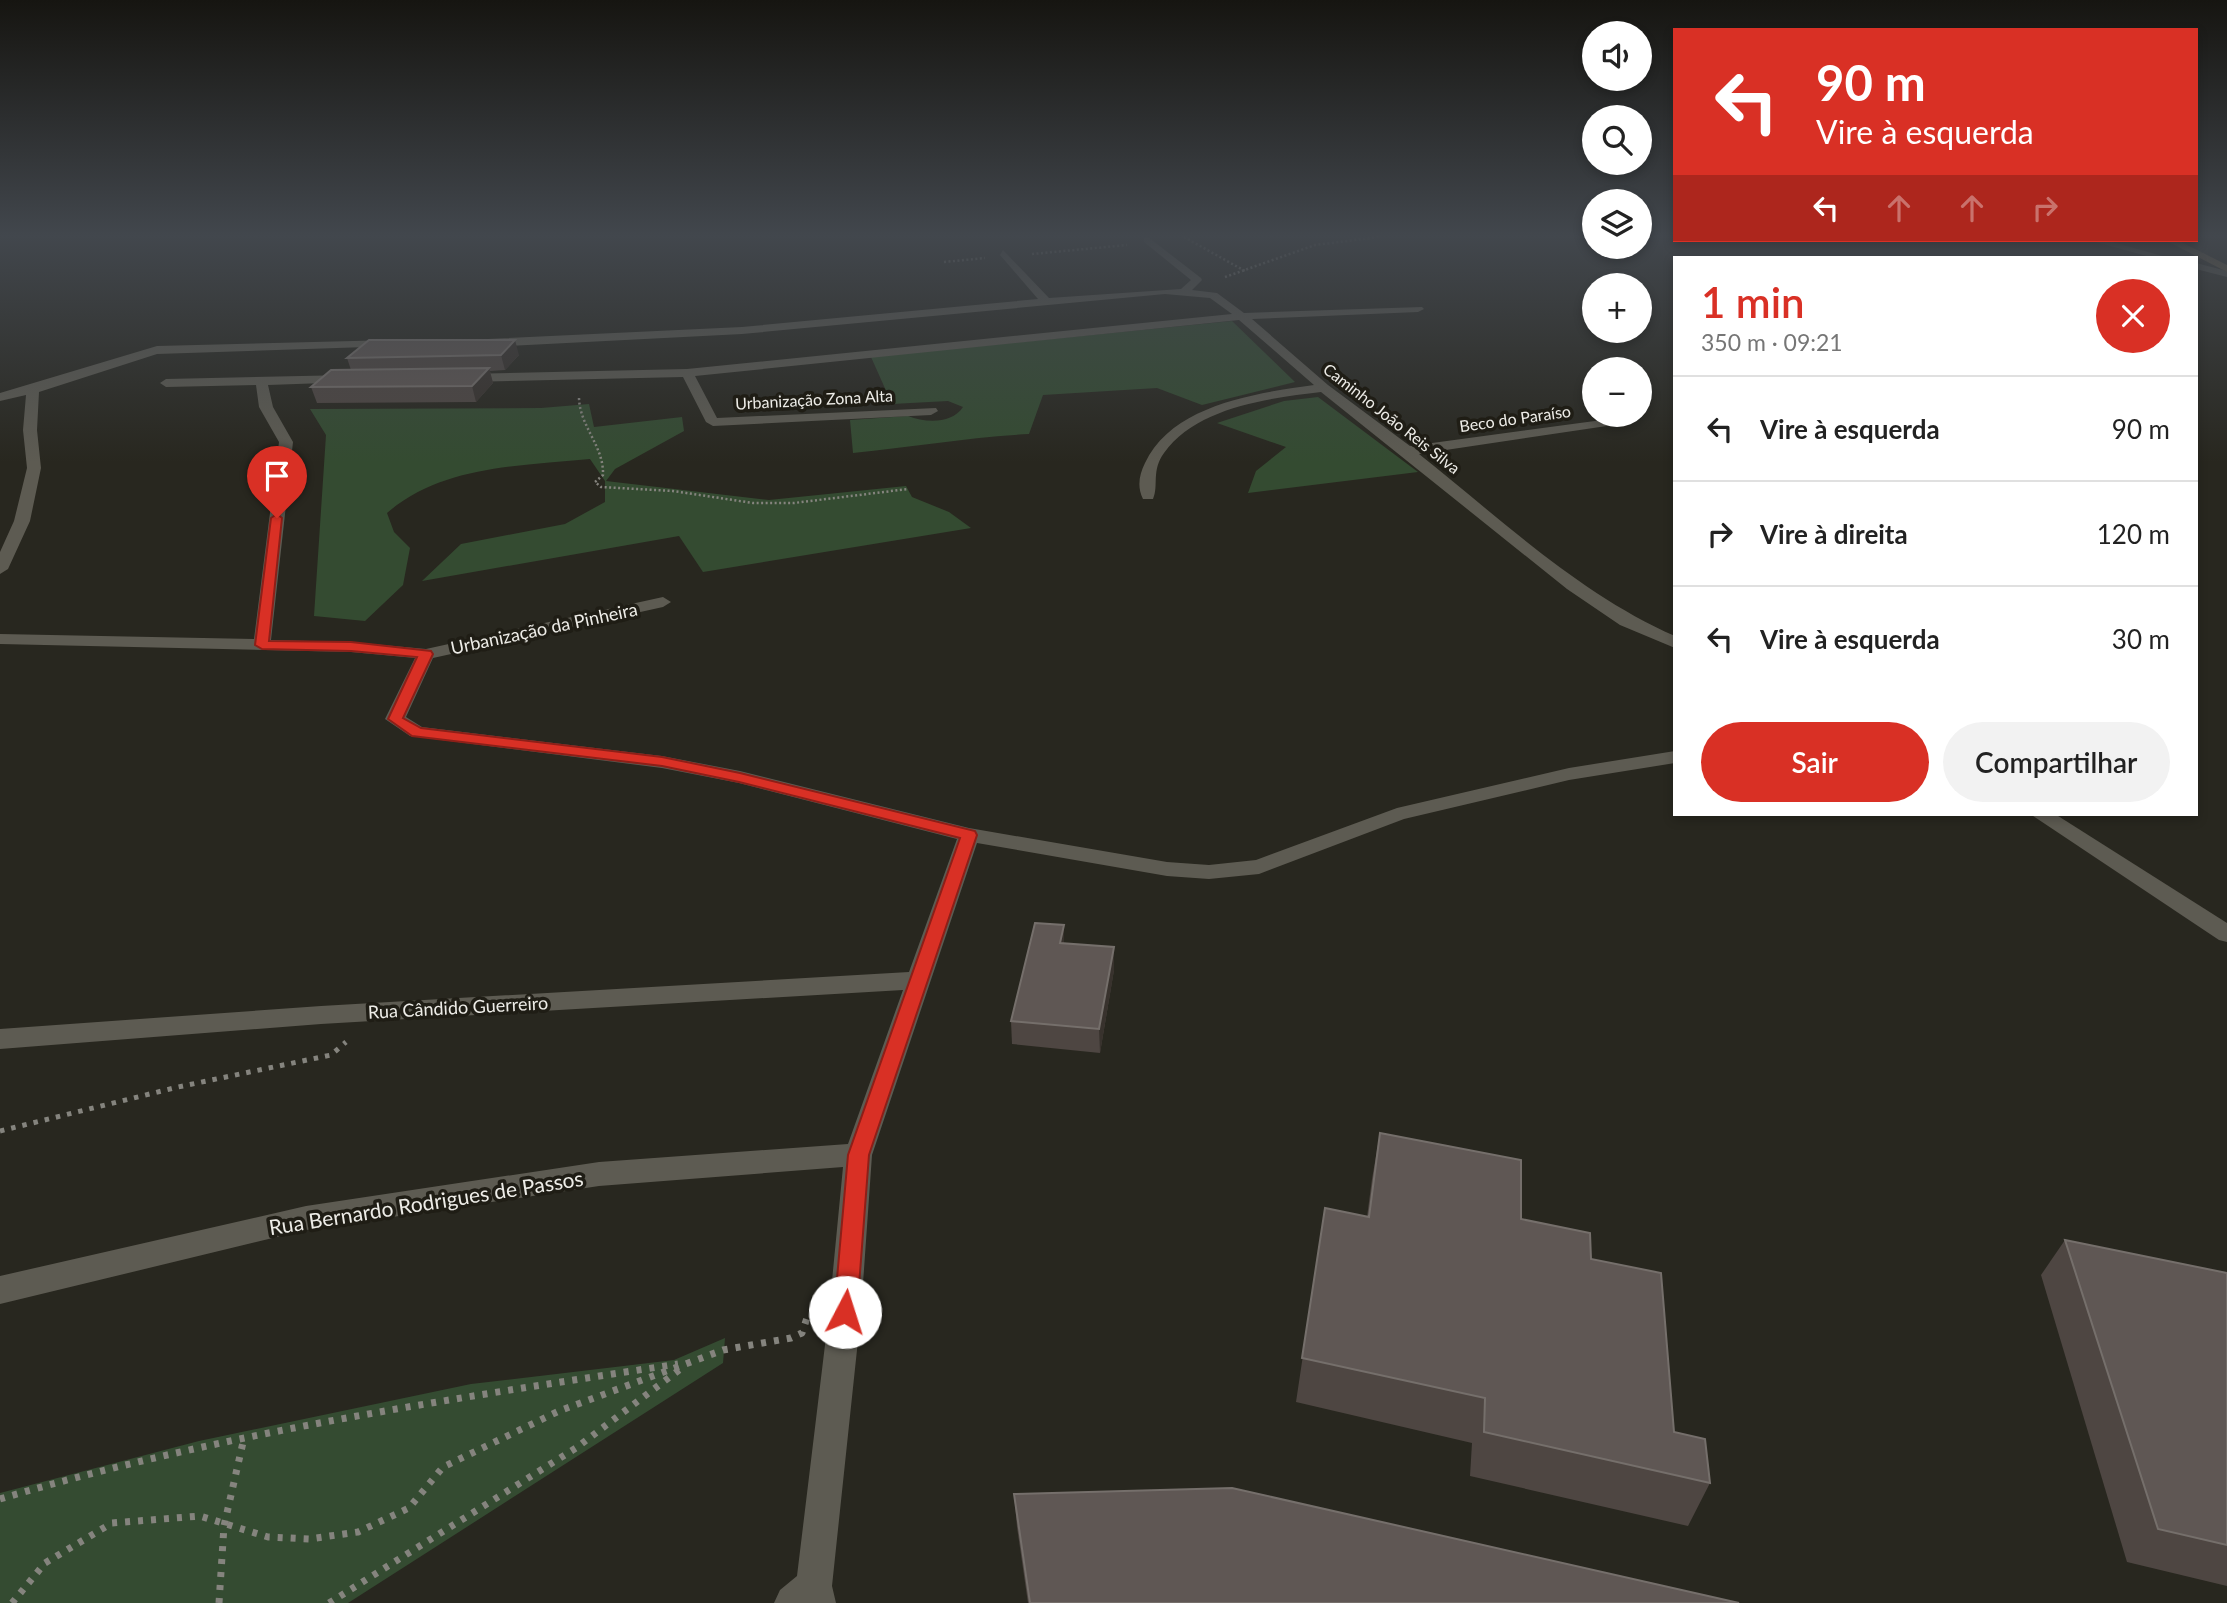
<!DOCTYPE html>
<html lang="pt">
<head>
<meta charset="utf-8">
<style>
  body { margin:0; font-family:Lato,sans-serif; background:#f2f2f2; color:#222; height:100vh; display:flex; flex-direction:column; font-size:26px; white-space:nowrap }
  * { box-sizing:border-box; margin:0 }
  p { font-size:23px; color:#767676 }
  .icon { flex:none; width:38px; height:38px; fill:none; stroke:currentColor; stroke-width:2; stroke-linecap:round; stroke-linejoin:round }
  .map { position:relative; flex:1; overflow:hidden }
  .details { position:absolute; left:1673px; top:256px; width:525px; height:560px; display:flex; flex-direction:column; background:#fff; border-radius:0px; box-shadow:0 4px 10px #0003 }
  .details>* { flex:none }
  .guide { position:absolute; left:1673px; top:28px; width:525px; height:214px; border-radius:0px; box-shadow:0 4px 10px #0003; background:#d93025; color:#fff; overflow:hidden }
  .tools { position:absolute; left:1582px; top:21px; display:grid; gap:14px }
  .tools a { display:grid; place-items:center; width:70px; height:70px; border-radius:50%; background:#fff; box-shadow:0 4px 10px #0003; font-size:35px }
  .pin { position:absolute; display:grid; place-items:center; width:60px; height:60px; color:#fff; margin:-72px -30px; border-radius:50% 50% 50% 0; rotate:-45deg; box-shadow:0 0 7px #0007 }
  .pin .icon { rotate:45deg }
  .me { position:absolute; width:77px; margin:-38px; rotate:5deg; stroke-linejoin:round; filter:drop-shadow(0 0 5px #0008) }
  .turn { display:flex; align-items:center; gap:24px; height:147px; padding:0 28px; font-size:32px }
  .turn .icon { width:91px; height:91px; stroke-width:2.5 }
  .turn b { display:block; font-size:49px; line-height:60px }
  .lanes { display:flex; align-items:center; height:66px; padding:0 28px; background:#0003; justify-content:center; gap:35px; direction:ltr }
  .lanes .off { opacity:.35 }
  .round { display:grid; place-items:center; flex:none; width:74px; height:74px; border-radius:37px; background:#f2f2f2 }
  .overview { display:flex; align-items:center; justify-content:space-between; height:119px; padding:0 28px }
  h1 { font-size:42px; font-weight:600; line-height:52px; color:#d93025 }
  .primary-button { display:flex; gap:14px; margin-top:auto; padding:14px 28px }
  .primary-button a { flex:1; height:80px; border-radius:42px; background:#d93025; color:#fff; font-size:28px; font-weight:600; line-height:80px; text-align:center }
  .primary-button a+a { background:#f2f2f2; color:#222 }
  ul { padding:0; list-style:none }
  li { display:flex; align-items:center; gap:21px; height:105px; padding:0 28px; border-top:2px solid #e0e0e0 }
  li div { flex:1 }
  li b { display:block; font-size:26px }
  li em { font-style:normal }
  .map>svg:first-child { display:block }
  .green { fill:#344b31 }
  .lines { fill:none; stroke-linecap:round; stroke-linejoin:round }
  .path-far2 { stroke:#85847e; stroke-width:2.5; stroke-dasharray:2 2.5; stroke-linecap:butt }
  .path-far1 { stroke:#85847e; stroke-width:5; stroke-dasharray:4.5 7; stroke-linecap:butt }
  .path { stroke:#85847e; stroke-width:7; stroke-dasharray:5 8; stroke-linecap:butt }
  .minor { fill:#5d5b52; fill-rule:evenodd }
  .tertiary { fill:#5d5b52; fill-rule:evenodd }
  .secondary { fill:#7e6a4a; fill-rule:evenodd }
  .wall { fill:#4e4642 }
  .shaded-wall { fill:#38322d }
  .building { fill:#5f5754; stroke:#756f6b; stroke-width:2 }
  .route { fill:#d93025; stroke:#8d1f18; stroke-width:2 }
  .labels { text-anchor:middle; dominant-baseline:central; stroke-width:7; stroke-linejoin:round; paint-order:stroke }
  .far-street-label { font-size:16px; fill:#edece7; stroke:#1f1d15 }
  .street-label { font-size:18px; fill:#edece7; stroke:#1f1d15 }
  .near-street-label { font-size:21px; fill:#edece7; stroke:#1f1d15 }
</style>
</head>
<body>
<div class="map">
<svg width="2227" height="1603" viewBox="0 0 2227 1603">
  <rect width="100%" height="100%" fill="#28271f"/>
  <g class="green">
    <path d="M1232,321L1295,382L1202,405L1157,388L1043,395L1029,434C970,437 912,447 853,453L850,420L908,416C926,423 952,424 963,407L948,401L892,404L871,357Z"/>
    <path d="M1318,397L1418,472L1248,493L1256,471L1286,447L1217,423L1284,401Z"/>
    <path d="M589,404L594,427L682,417L684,431L615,469L606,481L769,500L906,486L912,497L949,512L971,528L703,572L679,536L422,581L461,544L565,524L605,502V481L590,459C521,466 442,465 387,513L394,532L410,548L403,585L365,621L314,616L326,435L310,409L541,408Z"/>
    <path d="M725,1338L723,1363L348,1603H0V1493L199,1441L471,1384L674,1360Z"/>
  </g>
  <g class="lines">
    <g class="path-far2">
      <path d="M1184,237L1245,271"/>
      <path d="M1032,254L1127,245"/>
      <path d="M944,262L985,258"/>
      <path d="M1225,277L1315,245L1379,237"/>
      <path d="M579,398C580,427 604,446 603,475L595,482L601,487L673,491L753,503H794L908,489"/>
    </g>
    <path class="path-far1" d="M0,1131L178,1087L331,1055L346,1042"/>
    <g class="path">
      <path d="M0,1499C222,1433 449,1399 678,1364"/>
      <path d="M12,1603L45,1563L112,1523L200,1516L268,1537L309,1539L358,1532L409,1508L443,1467L559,1411L723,1350L791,1338L802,1333L807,1318"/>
      <path d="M219,1603L224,1526L244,1438"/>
      <path d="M329,1603L576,1448L683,1367"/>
    </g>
    <g class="minor">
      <path d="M1148,237L1201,278L1202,280L1192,290L1217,293L1244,313L1422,307L1424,309L1418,312L1252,319L1328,385L1410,446L1632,416L1634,419L1627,423L1419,454C1501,519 1579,594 1675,636V648L1620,625L1567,589L1321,392C1270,398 1196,407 1164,453C1151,471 1159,485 1153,499H1143C1137,487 1139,475 1145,463C1172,405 1256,393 1314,385L1239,320L695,376L717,418L936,408L938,411L931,415L713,426L706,422L683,377L466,382L460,378L466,374L687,369L1232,314L1210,298L1165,294L742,334L488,347L482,343L488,339L742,327L1038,299L1000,255L1003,250L1049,298L1181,289L1191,280L1144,242V238Z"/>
      <path d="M393,340L397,342V346L157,354L39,392L37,430L41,468L30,521L8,569L0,574V552L14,521L27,468L23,430L26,395L0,401V393L157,346Z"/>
      <path d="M349,375L353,376V382L268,385L273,407L293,442L271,640L351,642L426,649L663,597L671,602L663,607L433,658L406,717L422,727L662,756L740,771L969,828L1167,862L1209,865L1256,860L1397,808L1569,768L1675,751V763L1569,780L1404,819L1259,874L1209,879L1167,876L977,843L872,1155L861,1312L832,1586L836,1603H774L780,1590L797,1576L829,1312L843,1167L599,1186L306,1230L0,1304V1276L306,1206L599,1162L848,1144L903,990L321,1024L0,1049V1029L321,1006L909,972L957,839L739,783L662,768L410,736L385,719L415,658L351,652L0,644V634L254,639L279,442L259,407L256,385L166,387L160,383L166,379Z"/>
      <path d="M2030,814H2055L2227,923V942L2219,940Z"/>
    </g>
    <g class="tertiary">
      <path d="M2089,240H2105L2166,257H2150Z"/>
      <path d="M2196,263L2227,271V277L2196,269Z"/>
    </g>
    <path class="secondary" d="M2165,240H2177L2227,265V272Z"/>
  </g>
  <g class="wall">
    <path d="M369,340L519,355L505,370L490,371L493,383L476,402L317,403L311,387L351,370L347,358Z"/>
    <path d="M1064,943L1114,970L1100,1053L1012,1044L1011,1021Z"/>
    <path d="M1380,1133L1521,1219L1591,1259L1674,1432L1710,1483L1688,1526L1470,1476L1472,1443L1296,1402L1325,1208L1367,1217L1372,1179Z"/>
    <path d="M2065,1240L2227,1273V1586L2127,1562L2041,1275Z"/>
    <path d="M1014,1494L1739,1603H1028L1017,1527Z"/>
  </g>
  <g class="shaded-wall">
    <path d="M515,340L519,355L505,370L501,355Z"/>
    <path d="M489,368L493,383L476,402L472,386Z"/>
    <path d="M1064,925V948L1060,943Z"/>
    <path d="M1114,947V970L1100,1053L1099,1029Z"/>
  </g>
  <g class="building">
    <path d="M369,340H515L501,355L347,358Z"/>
    <path d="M489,368L472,386L311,387L331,370Z"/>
    <path d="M1035,923L1064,925L1060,943L1114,947L1099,1029L1011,1021Z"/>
    <path d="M1380,1133L1521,1160V1219L1590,1233L1591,1259L1661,1273L1674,1432L1705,1439L1710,1483L1484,1432L1485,1398L1302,1358L1325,1208L1369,1217Z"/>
    <path d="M2065,1240L2227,1273V1545L2158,1529Z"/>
    <path d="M1232,1488L1739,1603H1030L1014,1494Z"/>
  </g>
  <linearGradient id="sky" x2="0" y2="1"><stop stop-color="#161511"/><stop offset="0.51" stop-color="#42474d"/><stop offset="1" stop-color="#42474d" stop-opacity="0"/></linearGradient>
  <rect width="2227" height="462" fill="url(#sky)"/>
  <path class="route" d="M277,514L282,518L269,641L351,642L431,651L433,654L403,718L421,728L662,757L740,773L975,831L977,835L869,1155L857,1312L854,1320L845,1323L837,1320L834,1312L848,1155L960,838L739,782L662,766L412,736L388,719L417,657L351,651L262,649L255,645L271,518Z"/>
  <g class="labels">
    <g class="far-street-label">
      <text transform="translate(814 399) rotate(-3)">Urbanização Zona Alta</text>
      <text transform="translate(1392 418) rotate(38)">Caminho João Reis Silva</text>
      <text transform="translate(1515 418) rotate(-8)">Beco do Paraíso</text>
    </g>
    <g class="street-label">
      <text transform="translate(544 628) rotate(-12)">Urbanização da Pinheira</text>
      <text transform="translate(458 1007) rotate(-3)">Rua Cândido Guerreiro</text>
    </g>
    <g class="near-street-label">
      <text transform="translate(426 1202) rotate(-9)">Rua Bernardo Rodrigues de Passos</text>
    </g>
  </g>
</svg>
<div class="tools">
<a><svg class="icon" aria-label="sound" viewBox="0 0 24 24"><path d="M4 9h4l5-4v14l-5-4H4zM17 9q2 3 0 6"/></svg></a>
<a><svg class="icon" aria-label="search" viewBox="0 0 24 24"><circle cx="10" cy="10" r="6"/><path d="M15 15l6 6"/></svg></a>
<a><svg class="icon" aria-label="layers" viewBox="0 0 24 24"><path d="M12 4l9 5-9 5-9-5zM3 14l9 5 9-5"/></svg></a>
<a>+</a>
<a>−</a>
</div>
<div class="pin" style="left:277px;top:518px;background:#d93025"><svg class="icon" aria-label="arrive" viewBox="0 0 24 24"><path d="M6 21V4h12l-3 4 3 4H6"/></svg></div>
<svg class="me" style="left:845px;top:1312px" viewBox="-20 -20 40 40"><circle r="19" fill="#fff"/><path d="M0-13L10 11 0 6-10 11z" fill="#d93025"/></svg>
<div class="guide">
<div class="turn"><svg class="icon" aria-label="left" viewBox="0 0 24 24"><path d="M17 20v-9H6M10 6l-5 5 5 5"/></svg><div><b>90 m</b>Vire à esquerda</div></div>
<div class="lanes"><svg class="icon" aria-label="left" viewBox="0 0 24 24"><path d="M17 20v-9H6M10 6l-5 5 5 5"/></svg><svg class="icon off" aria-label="ahead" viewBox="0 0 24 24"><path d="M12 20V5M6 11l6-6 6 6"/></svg><svg class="icon off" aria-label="ahead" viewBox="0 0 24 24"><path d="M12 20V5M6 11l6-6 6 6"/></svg><svg class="icon off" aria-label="right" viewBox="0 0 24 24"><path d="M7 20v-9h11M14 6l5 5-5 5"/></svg></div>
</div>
<section class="details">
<div class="overview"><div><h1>1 min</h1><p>350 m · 09:21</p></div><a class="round" style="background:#d93025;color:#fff"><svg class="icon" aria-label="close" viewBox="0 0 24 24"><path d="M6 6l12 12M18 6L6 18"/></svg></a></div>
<ul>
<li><svg class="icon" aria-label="left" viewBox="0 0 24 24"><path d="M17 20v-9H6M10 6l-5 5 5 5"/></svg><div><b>Vire à esquerda</b></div><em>90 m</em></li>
<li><svg class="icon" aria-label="right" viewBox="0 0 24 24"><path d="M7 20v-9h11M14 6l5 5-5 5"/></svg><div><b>Vire à direita</b></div><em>120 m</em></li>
<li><svg class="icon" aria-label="left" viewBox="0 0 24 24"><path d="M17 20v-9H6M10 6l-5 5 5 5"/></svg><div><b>Vire à esquerda</b></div><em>30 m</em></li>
</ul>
<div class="primary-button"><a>Sair</a><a>Compartilhar</a></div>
</section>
</div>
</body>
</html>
